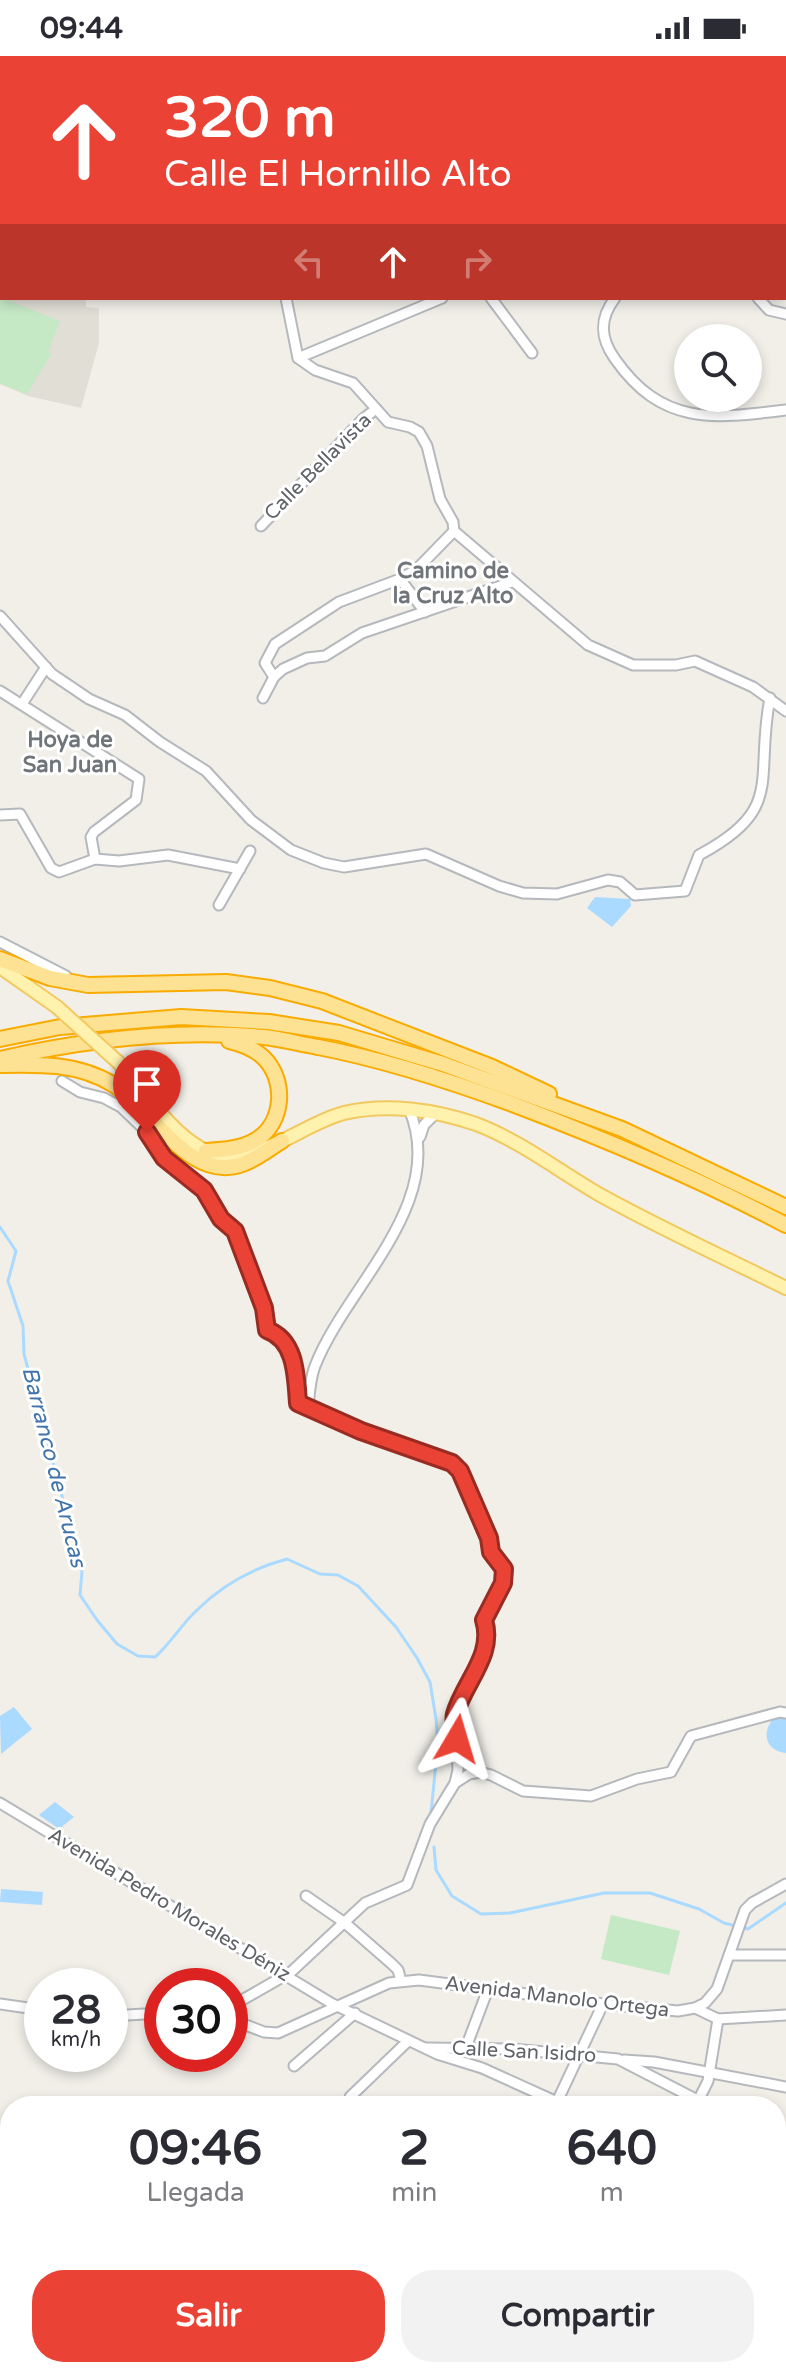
<!DOCTYPE html>
<html lang="es">
<head>
<meta charset="utf-8">
<style>
  body { margin:0; font-family:"Varela Round",sans-serif; background:#f2f2f3; color:#2b2b33; height:100vh; display:flex; flex-direction:column; font-size:30px; white-space:nowrap }
  * { box-sizing:border-box; margin:0 }
  p { font-size:26px; color:#7c7c81 }
  .icon { flex:none; width:44px; height:44px; fill:none; stroke:currentColor; stroke-width:2; stroke-linecap:round; stroke-linejoin:round }
  .map { position:relative; flex:1; overflow:hidden }
  .details { position:absolute; left:0px; top:2040px; width:786px; height:282px; display:flex; flex-direction:column; background:#fff; border-radius:32px 32px 0 0; box-shadow:0 4px 12px #0003 }
  .details>* { flex:none }
  .banner { position:absolute; left:0px; top:0px; width:786px; height:244px; box-shadow:0 4px 12px #0003; background:#ea4335; color:#fff; overflow:hidden }
  .tools { position:absolute; left:674px; top:268px; display:grid; gap:16px }
  .tools a { display:grid; place-items:center; width:88px; height:88px; border-radius:50%; background:#fff; box-shadow:0 4px 12px #0003; font-size:40px }
  .speed { position:absolute; left:24px; top:1912px; display:flex; gap:16px; font-size:40px; font-weight:700; text-align:center }
  .speed>* { display:grid; place-content:center; width:104px; height:104px; border-radius:50%; background:#fff; box-shadow:0 4px 12px #0003; line-height:1 }
  .speed small { font-size:20px; font-weight:400 }
  .speed .limit { border:12px solid #d22; background:#fff; color:#111 }
  .pin { position:absolute; display:grid; place-items:center; width:68px; height:68px; color:#fff; margin:-82px -34px; border-radius:50% 50% 50% 0; rotate:-45deg; box-shadow:0 0 8px #0007 }
  .pin .icon { rotate:45deg }
  .me { position:absolute; width:88px; margin:-44px; rotate:7deg; stroke-linejoin:round; filter:drop-shadow(0 0 6px #0008) }
  .turn { display:flex; align-items:center; gap:28px; height:168px; padding:0 32px; font-size:36px }
  .turn .icon { width:104px; height:104px; stroke-width:2.5 }
  .turn b { display:block; font-size:56px; line-height:68px }
  .lanes { display:flex; align-items:center; height:76px; padding:0 32px; background:#0003; justify-content:center; gap:40px; direction:ltr }
  .lanes .off { opacity:.35 }
  .eta { display:flex; justify-content:space-evenly; align-items:center; height:136px; text-align:center }
  .eta b { font-size:48px; font-weight:700; line-height:56px }
  .primary-button { display:flex; gap:16px; margin-top:auto; padding:16px 32px }
  .primary-button a { flex:1; height:92px; border-radius:32px; background:#ea4335; color:#fff; font-size:32px; font-weight:700; line-height:92px; text-align:center }
  .primary-button a+a { background:#f2f2f3; color:#2b2b33 }
  .status { display:flex; justify-content:space-between; align-items:center; height:56px; padding:0 40px; background:#fff; direction:ltr }
  .status svg { height:22px; fill:currentColor }
  .map>svg:first-child { display:block }
  .education { fill:#e1ded6 }
  .green { fill:#c5e8c5 }
  .water { fill:#aadaff }
  .lines { fill:none; stroke-linecap:round; stroke-linejoin:round }
  .stream { stroke:#aadaff; stroke-width:3 }
  .minor-casing { stroke:#b5b8bc; stroke-width:13 }
  .major-casing { stroke:#f2c960; stroke-width:16 }
  .highway-casing { stroke:#f9ab00; stroke-width:18 }
  .minor { stroke:#fff; stroke-width:9 }
  .major { stroke:#fff2af; stroke-width:12 }
  .highway { stroke:#fde293; stroke-width:14 }
  .major-bridge-casing { stroke:#f2c960; stroke-width:16; stroke-linecap:butt }
  .major-bridge { stroke:#fff2af; stroke-width:12 }
  .route-casing { stroke:#982c22; stroke-width:20 }
  .route { stroke:#ea4335; stroke-width:14 }
  .labels { text-anchor:middle; dominant-baseline:central; stroke-width:6; stroke-linejoin:round; paint-order:stroke }
  .street-label { font-size:20px; fill:#5f6368; stroke:#fff }
  .neighbourhood-label { font-size:22px; font-weight:bold; fill:#70757a; stroke:#fff }
  .water-label { font-size:22px; font-style:italic; fill:#4174aa; stroke:#fff }
</style>
</head>
<body>
<div class="status"><b>09:44</b><svg viewBox="0 0 49 12"><path d="M0 12V9h3v3zM5 12V6h3v6zM10 12V3h3v9zM15 12V0h3v12zM26 1h20v11H26zM47 4h2v5h-2z"/></svg></div>
<div class="map">
<svg width="786" height="2321" viewBox="0 0 786 2321">
  <rect width="100%" height="100%" fill="#f1efe8"/>
  <path class="education" d="M0,223L2,242H72L86,244V251L99,252V287L81,352L28,340L0,328Z"/>
  <g class="green">
    <path d="M0,241L60,265L48,296L51,298L27,338L0,328Z"/>
    <path d="M611,1859L680,1875L669,1919L601,1903Z"/>
  </g>
  <g class="water">
    <path d="M595,841L630,843L631,850L612,871L587,852Z"/>
    <path d="M14,1651L32,1673L1,1698L0,1660Z"/>
    <path d="M786,1660V1697C767,1695 761,1679 772,1664Z"/>
    <path d="M55,1746L74,1761L59,1773L39,1759Z"/>
    <path d="M1,1833L43,1836L42,1849L0,1846Z"/>
  </g>
  <g class="lines">
    <g class="stream">
      <path d="M0,1171L16,1195L8,1225L23,1270L24,1298L82,1515L80,1539L97,1564L117,1588L138,1600L155,1601C171,1587 181,1569 196,1555C221,1530 253,1512 287,1503L320,1518L338,1519L358,1530L396,1571L417,1602L430,1626L436,1663L438,1686L431,1757"/>
      <path d="M434,1791L436,1814L452,1840L481,1858L510,1857L604,1837H650L699,1853L724,1867L748,1873L786,1847"/>
    </g>
    <g class="minor-casing">
      <g id="minor">
        <path d="M65,0L66,2"/>
        <path d="M363,0L366,2"/>
        <path d="M654,0V2"/>
        <path d="M84,2L86,0"/>
        <path d="M144,2L147,0"/>
        <path d="M205,2V0"/>
        <path d="M630,2L636,0"/>
        <path d="M0,58L2,59"/>
        <path d="M0,128H2"/>
        <path d="M784,130L786,129"/>
        <path d="M286,242L298,302L315,314L353,327L388,366L410,371L419,376L427,390L440,443L453,466L454,475L588,589L633,609H676L695,605L753,631L786,655"/>
        <path d="M491,242L532,297"/>
        <path d="M615,242C599,263 600,282 615,303C662,370 713,363 786,354"/>
        <path d="M758,242L769,254L786,258"/>
        <path d="M298,302L442,242"/>
        <path d="M261,470L363,363L376,353"/>
        <path d="M400,523L425,556"/>
        <path d="M0,560L52,618L89,643L125,659L160,686L206,715L251,764L291,794L324,807L344,811L426,798L499,830L523,837L557,838L608,824L620,826L635,839L685,835L699,799C786,753 754,724 770,642"/>
        <path d="M274,621L265,607L275,588L339,546L400,523L416,514L454,475"/>
        <path d="M0,635L139,723L136,744L94,776L91,781L95,803"/>
        <path d="M263,642L274,621L283,613L307,602L325,600L362,577L512,526"/>
        <path d="M22,648L46,611"/>
        <path d="M0,759L20,758L51,812L59,816L95,803L119,805L168,799L240,813"/>
        <path d="M219,849L250,795"/>
        <path d="M0,886L66,920"/>
        <path d="M62,1025L80,1036L104,1042L121,1051L147,1076L164,1102L204,1134L221,1163L235,1175L264,1252L267,1274C296,1284 295,1320 298,1347L361,1375L452,1407L460,1415L489,1482L491,1496L504,1513L503,1527L484,1564L488,1577L485,1592L455,1660L458,1714L455,1727"/>
        <path d="M420,1081L424,1069L436,1057"/>
        <path d="M308,1353C309,1339 310,1323 315,1310C346,1230 449,1147 409,1053"/>
        <path d="M0,1747L331,1947L437,1998L482,2012L566,2050"/>
        <path d="M306,1840L345,1867L392,1908L398,1914L401,1925"/>
        <path d="M730,1899H786"/>
        <path d="M0,1948L42,1954"/>
        <path d="M230,1951L291,1916L365,1847L407,1829L430,1768L455,1727L469,1718L480,1716L491,1719L523,1735L591,1740L637,1723L671,1716L691,1680L780,1656L786,1657"/>
        <path d="M695,1952L718,1963L786,1959"/>
        <path d="M110,1960L162,1957"/>
        <path d="M230,1963L264,1976L278,1977L389,1927L419,1924L603,1948L678,1955L695,1952L705,1947L717,1933L745,1854L752,1847L786,1828"/>
        <path d="M426,1992L513,1993L618,2003L709,2050"/>
        <path d="M465,1994L488,1933"/>
        <path d="M624,2004L654,2006L786,2031"/>
        <path d="M294,2010L355,1957"/>
        <path d="M350,2041L408,1985"/>
        <path d="M697,2047L708,2025L718,1963"/>
        <path d="M555,2050L603,1948"/>
        <path d="M776,2106L786,2086"/>
        <path d="M776,2166L786,2168"/>
        <path d="M0,2178L10,2181"/>
        <path d="M261,2312L270,2321"/>
        <path d="M753,2312L754,2321"/>
      </g>
    </g>
    <g class="major-casing">
      <g id="major">
        <path d="M0,911L57,951"/>
        <path d="M119,1007C143,1034 170,1076 202,1093C250,1118 300,1068 344,1057C387,1047 435,1054 476,1068C521,1085 560,1116 602,1140C662,1173 725,1202 786,1232"/>
      </g>
    </g>
    <g class="highway-casing">
      <g id="highway">
        <path d="M0,903L50,922L88,929L226,926L270,932L322,945L492,1011L549,1038"/>
        <path d="M0,983L60,971L181,961L269,966L339,977L443,1008L622,1073L786,1151"/>
        <path d="M0,1003C87,983 175,973 264,981C282,983 300,988 318,991C386,1004 450,1025 515,1049C607,1084 699,1123 786,1169"/>
        <path d="M0,1009C40,1008 79,1007 114,1029C153,1053 190,1130 245,1107C258,1102 270,1092 282,1085"/>
        <path d="M206,1095C223,1094 241,1093 256,1084C284,1067 287,1024 263,1001C253,992 242,988 229,985"/>
      </g>
    </g>
    <use href="#minor" class="minor"/>
    <use href="#major" class="major"/>
    <use href="#highway" class="highway"/>
    <g class="major-bridge-casing">
      <path id="major-bridge" d="M57,951L119,1007"/>
    </g>
    <use href="#major-bridge" class="major-bridge"/>
  </g>
  <g class="lines">
    <g class="route-casing">
      <path id="route" d="M147,1076L164,1102L204,1134L221,1163L235,1175L264,1252L267,1274C296,1284 296,1320 298,1347L361,1375L452,1407L460,1415L489,1482L491,1496L504,1513L503,1527L484,1564C495,1599 464,1626 455,1658C453,1666 456,1676 457,1683"/>
    </g>
    <use href="#route" class="route"/>
  </g>
  <g class="labels">
    <g class="street-label">
      <text transform="translate(318 411) rotate(-45)">Calle Bellavista</text>
      <text transform="translate(169 1849) rotate(31)">Avenida Pedro Morales Déniz</text>
      <text transform="translate(557 1941) rotate(7)">Avenida Manolo Ortega</text>
      <text transform="translate(524 1996) rotate(3)">Calle San Isidro</text>
    </g>
    <g class="neighbourhood-label">
      <text x="453" y="515">Camino de<tspan x="453" dy="25">la Cruz Alto</tspan></text>
      <text x="70" y="684">Hoya de<tspan x="70" dy="25">San Juan</tspan></text>
    </g>
    <g class="water-label">
      <text transform="translate(54 1411) rotate(76)">Barranco de Arucas</text>
    </g>
  </g>
</svg>
<div class="tools">
<a><svg class="icon" aria-label="search" viewBox="0 0 24 24"><circle cx="10" cy="10" r="6"/><path d="M15 15l6 6"/></svg></a>
</div>
<div class="speed"><div>28<small>km/h</small></div><div class="limit">30</div></div>
<div class="pin" style="left:147px;top:1076px;background:#d93025"><svg class="icon" aria-label="arrive" viewBox="0 0 24 24"><path d="M6 21V4h12l-3 4 3 4H6"/></svg></div>
<svg class="me" style="left:457px;top:1683px" viewBox="-20 -20 40 40"><path d="M0-17L14 15 0 8-14 15z" fill="#ea4335" stroke="#fff" stroke-width="4"/></svg>
<div class="banner">
<div class="turn"><svg class="icon" aria-label="ahead" viewBox="0 0 24 24"><path d="M12 20V5M6 11l6-6 6 6"/></svg><div><b>320 m</b>Calle El Hornillo Alto</div></div>
<div class="lanes"><svg class="icon off" aria-label="left" viewBox="0 0 24 24"><path d="M17 20v-9H6M10 6l-5 5 5 5"/></svg><svg class="icon" aria-label="ahead" viewBox="0 0 24 24"><path d="M12 20V5M6 11l6-6 6 6"/></svg><svg class="icon off" aria-label="right" viewBox="0 0 24 24"><path d="M7 20v-9h11M14 6l5 5-5 5"/></svg></div>
</div>
<section class="details">
<div class="eta">
<div><b>09:46</b><p>Llegada</p></div>
<div><b>2</b><p>min</p></div>
<div><b>640</b><p>m</p></div>
</div>
<div class="primary-button"><a>Salir</a><a>Compartir</a></div>
</section>
</div>
</body>
</html>
